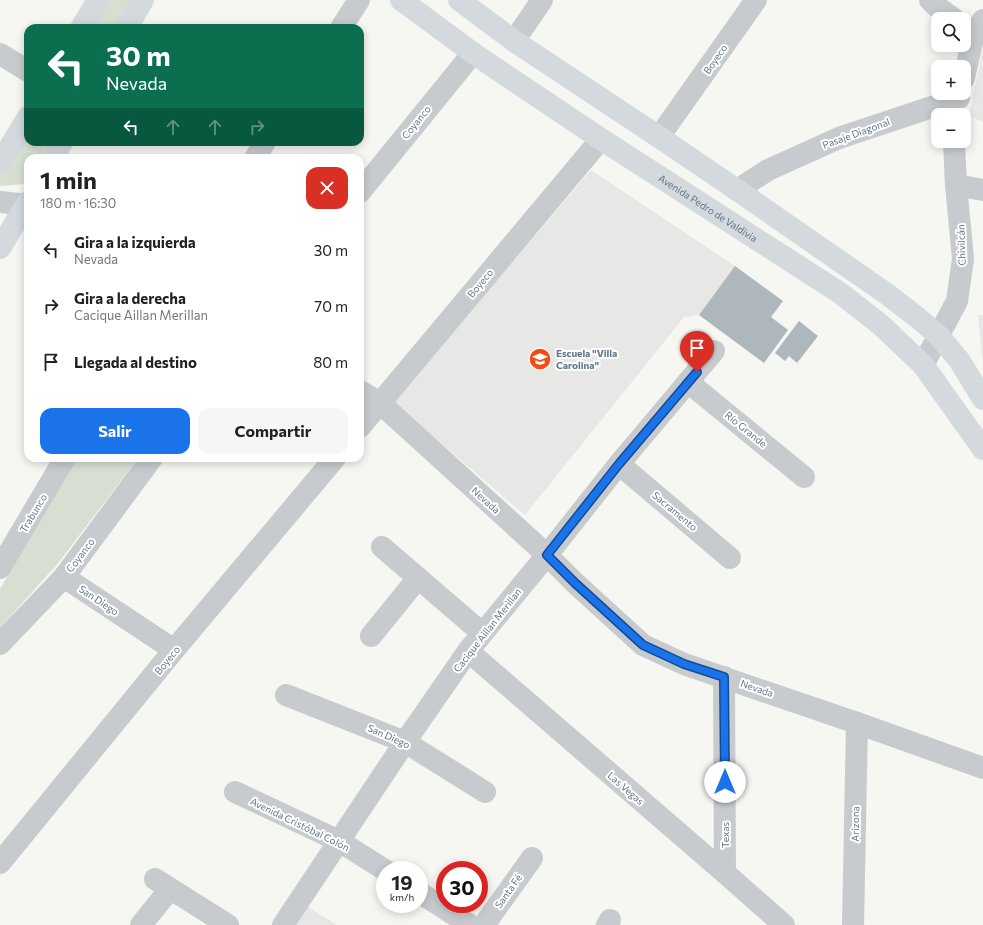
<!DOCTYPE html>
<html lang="es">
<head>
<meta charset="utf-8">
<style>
  body { margin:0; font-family:Commissioner,sans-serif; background:#f6f6f6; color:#222; height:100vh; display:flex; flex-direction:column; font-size:15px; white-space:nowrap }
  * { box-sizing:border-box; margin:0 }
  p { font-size:13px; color:#767676 }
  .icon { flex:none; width:22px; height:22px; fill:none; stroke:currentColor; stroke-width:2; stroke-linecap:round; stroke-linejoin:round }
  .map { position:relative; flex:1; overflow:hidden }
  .side { position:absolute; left:24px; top:154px; width:340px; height:308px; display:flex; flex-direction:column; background:#fff; border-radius:12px; box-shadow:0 2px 10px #0003 }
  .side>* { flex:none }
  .banner { position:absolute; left:24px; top:24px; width:340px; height:122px; border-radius:12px; box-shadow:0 2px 10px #0003; background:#0b6e4f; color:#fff; overflow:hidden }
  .tools { position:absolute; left:931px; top:12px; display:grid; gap:8px }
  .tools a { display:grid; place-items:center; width:40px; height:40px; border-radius:8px; background:#fff; box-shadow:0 2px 10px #0003; font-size:20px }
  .speed { position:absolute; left:376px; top:861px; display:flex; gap:8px; font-size:20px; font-weight:700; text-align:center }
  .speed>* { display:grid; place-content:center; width:52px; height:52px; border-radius:50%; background:#fff; box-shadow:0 2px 10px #0003; line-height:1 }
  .speed small { font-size:10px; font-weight:400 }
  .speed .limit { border:6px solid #d22; background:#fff; color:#111 }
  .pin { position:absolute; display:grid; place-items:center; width:34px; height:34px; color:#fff; margin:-41px -17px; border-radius:50% 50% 50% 0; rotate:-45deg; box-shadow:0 0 4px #0007 }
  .pin .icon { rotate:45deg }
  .me { position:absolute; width:44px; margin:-22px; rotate:0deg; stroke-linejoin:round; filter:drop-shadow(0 0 3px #0008) }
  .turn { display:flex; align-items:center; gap:14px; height:84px; padding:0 16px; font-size:18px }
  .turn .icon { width:52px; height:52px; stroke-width:2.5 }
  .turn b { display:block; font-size:28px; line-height:34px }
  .lanes { display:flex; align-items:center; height:38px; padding:0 16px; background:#0003; justify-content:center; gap:20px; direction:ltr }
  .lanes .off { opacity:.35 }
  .round { display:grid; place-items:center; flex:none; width:42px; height:42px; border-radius:12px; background:#f6f6f6 }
  .overview { display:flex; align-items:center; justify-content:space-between; height:68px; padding:0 16px }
  h1 { font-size:24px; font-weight:700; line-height:30px }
  .primary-button { display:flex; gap:8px; margin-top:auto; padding:8px 16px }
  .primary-button a { flex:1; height:46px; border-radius:12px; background:#1a73e8; color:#fff; font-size:16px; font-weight:700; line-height:46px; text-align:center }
  .primary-button a+a { background:#f6f6f6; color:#222 }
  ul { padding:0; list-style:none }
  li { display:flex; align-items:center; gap:12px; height:56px; padding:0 16px }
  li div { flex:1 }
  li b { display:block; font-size:15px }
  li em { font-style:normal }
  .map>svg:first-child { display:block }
  .built { fill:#e7e8e6 }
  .green { fill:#d7dfd3 }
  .building { fill:#aeb7bc }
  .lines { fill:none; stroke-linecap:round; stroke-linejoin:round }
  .minor { stroke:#c8cbce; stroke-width:22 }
  .major { stroke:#d3d9dd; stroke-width:22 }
  .route-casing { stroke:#114b97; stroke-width:10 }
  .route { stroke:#1a73e8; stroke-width:7 }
  .labels { text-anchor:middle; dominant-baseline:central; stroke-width:4; stroke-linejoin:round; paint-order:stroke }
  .street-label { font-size:10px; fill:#627686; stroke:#fff }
  .poi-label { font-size:10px; font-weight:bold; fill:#627686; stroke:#fff; text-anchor:start }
</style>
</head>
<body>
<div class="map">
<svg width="983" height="925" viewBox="0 0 983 925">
  <rect width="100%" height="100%" fill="#f6f6f2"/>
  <g class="built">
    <path d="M983,49V122L969,115Z"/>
    <path d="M591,170L735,266L699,315L684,317L525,515L393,402Z"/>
    <path d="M978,315H983V364Z"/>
    <path d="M302,903L337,925H288Z"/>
  </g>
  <g class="green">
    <path d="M105,0H133L116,28H88Z"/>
    <path d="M28,128V142H49L40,158H28V178L25,184L0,186V174Z"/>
    <path d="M77,458H138L59,562L0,628V589Z"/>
  </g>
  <g class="building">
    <path d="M735,266L783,301L771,317L788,330L764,363L699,315Z"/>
    <path d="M799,321L818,336L797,363L789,356L785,361L775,353Z"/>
  </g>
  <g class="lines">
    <g class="minor">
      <path d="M930,0L936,6L954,19"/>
      <path d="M341,28L359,0"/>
      <path d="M514,41L542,0"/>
      <path d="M0,54L28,71"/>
      <path d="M964,78L974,34L983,20"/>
      <path d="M659,137L756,0"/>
      <path d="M255,158L265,142"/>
      <path d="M956,185L983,190"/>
      <path d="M737,190L768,170L839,138L959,98"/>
      <path d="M360,192L473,53"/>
      <path d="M0,202L28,205"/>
      <path d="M923,365L957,301L963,259L956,185L954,141"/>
      <path d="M688,382L804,477"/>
      <path d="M360,391L380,403L547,555L575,583L643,645L684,664L857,723L983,768"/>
      <path d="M360,427L601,139"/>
      <path d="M619,464L730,558"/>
      <path d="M382,547L482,633"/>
      <path d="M0,568L65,458"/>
      <path d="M64,577L174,650"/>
      <path d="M371,636L418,578"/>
      <path d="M0,644L64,577L152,458"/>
      <path d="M468,651L725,873L784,925"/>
      <path d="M724,677L725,873"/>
      <path d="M286,695L405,742L485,792"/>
      <path d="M235,792L339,841L385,870"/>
      <path d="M0,863L174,650L335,458"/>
      <path d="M155,879L228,925"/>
      <path d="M419,892L470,925"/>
      <path d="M141,925L170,889"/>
      <path d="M283,925L405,742L468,651L547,555L619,464L714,351"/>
      <path d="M484,925L532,858"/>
      <path d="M607,925L610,920"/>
      <path d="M853,925L857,723"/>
    </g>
    <g class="major">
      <path id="s1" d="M401,0L473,53L495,68L601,139L840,293L881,325L923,365L983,449"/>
      <path d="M459,0L514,41L659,137L737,190L887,294L918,318L939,336L959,360L983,399"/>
      <path d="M81,28L98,0"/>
      <path d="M127,28L143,0"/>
      <path d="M53,158L62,142"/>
      <path d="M0,163L28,117"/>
      <path d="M0,248L28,202"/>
    </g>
  </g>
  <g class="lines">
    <g class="route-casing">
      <path id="route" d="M697,372L619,464L547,555L575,583L643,645L684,664L724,677L725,782"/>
    </g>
    <use href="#route" class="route"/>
  </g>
  <defs>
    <g id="school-disc" transform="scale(1.15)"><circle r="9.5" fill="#f44a15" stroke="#fff"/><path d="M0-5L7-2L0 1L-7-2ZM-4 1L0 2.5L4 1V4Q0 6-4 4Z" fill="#fff"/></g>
  </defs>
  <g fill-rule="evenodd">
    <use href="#school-disc" x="540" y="359"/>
  </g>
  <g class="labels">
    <g class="street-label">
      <text transform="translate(715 59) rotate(-55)">Boyeco</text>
      <text transform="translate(416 122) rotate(-51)">Coyanco</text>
      <text transform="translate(856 133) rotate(-20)">Pasaje Diagonal</text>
      <text stroke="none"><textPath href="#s1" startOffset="371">Avenida Pedro de Valdivia</textPath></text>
      <text transform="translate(961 245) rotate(-92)">Chivilcán</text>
      <text transform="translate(480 283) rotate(-50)">Boyeco</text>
      <text transform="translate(746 429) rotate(39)">Río Grande</text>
      <text transform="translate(486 500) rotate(42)">Nevada</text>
      <text transform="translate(675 511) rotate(40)">Sacramento</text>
      <text transform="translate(33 513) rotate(-59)">Trabunco</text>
      <text transform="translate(80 555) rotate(-53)">Coyanco</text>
      <text transform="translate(99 600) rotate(34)">San Diego</text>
      <text transform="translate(487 630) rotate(-52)">Cacique Aillan Merillan</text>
      <text transform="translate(167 660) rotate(-51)">Boyeco</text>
      <text transform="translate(757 688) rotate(19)">Nevada</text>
      <text transform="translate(389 736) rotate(24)">San Diego</text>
      <text transform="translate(626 788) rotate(41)">Las Vegas</text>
      <text transform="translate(300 824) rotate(26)">Avenida Cristóbal Colón</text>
      <text transform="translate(855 824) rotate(-89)">Arizona</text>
      <text transform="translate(725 835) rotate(-90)">Texas</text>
      <text transform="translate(508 891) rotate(-55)">Santa Fé</text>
    </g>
    <g class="poi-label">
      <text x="556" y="353">Escuela "Villa<tspan x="556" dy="12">Carolina"</tspan></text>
    </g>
  </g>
</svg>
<div class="tools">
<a><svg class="icon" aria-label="search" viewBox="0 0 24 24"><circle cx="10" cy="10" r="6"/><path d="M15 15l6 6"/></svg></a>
<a>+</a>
<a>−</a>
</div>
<div class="speed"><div>19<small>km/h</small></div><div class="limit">30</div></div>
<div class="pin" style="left:697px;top:372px;background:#d93025"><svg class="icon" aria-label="arrive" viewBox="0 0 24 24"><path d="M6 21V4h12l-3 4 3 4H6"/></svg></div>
<svg class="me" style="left:725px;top:782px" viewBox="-20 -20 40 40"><circle r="19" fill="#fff"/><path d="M0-13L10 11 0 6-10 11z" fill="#1a73e8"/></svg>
<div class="banner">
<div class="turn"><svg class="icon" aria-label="left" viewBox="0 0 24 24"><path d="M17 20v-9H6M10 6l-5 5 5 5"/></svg><div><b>30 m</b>Nevada</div></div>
<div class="lanes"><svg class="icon" aria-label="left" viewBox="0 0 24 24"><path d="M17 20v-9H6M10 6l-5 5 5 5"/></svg><svg class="icon off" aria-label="ahead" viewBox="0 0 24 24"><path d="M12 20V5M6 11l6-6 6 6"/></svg><svg class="icon off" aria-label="ahead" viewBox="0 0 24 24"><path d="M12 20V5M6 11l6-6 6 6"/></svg><svg class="icon off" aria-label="right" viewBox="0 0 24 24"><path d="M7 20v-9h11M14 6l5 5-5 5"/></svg></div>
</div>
<section class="side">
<div class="overview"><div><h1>1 min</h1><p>180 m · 16:30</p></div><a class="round" style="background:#d93025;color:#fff"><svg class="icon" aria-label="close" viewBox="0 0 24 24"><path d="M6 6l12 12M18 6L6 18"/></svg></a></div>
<ul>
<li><svg class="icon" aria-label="left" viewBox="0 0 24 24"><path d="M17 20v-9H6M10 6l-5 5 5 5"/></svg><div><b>Gira a la izquierda</b><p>Nevada</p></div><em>30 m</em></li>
<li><svg class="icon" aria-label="right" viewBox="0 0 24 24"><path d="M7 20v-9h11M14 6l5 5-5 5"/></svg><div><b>Gira a la derecha</b><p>Cacique Aillan Merillan</p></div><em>70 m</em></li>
<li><svg class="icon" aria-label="arrive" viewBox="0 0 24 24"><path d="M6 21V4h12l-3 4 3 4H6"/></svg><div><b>Llegada al destino</b></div><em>80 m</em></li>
</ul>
<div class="primary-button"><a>Salir</a><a>Compartir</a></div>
</section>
</div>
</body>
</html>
